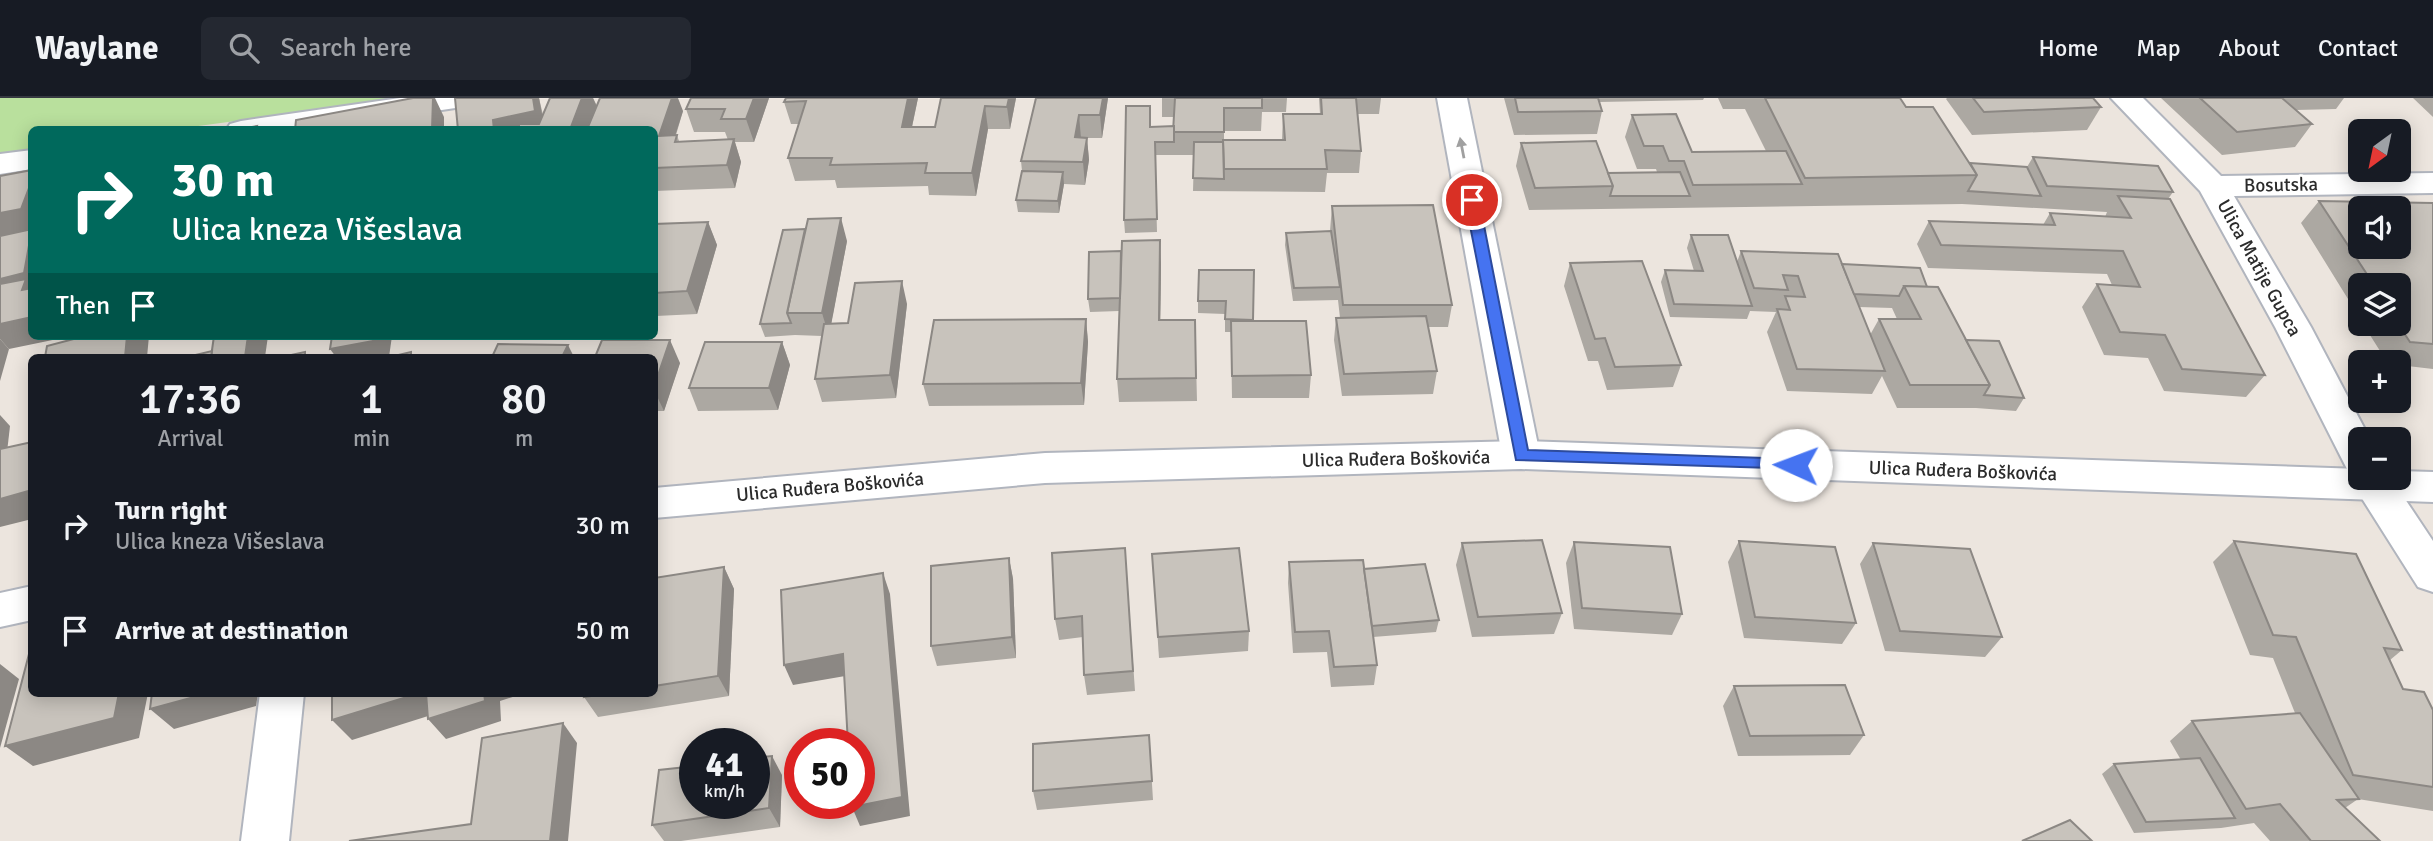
<!DOCTYPE html>
<html lang="en">
<head>
<meta charset="utf-8">
<style>
  body { margin:0; font-family:Signika,sans-serif; background:#242831; color:#f1f3f6; height:100vh; display:flex; flex-direction:column; font-size:26px; white-space:nowrap }
  * { box-sizing:border-box; margin:0 }
  p { font-size:23px; color:#9ea1a6 }
  .icon { flex:none; width:38px; height:38px; fill:none; stroke:currentColor; stroke-width:2; stroke-linecap:round; stroke-linejoin:round }
  .map { position:relative; flex:1; overflow:hidden }
  .panel { position:absolute; left:28px; top:256px; width:630px; height:343px; display:flex; flex-direction:column; background:#171b24; border-radius:10px; box-shadow:0 4px 18px #0003 }
  .panel>* { flex:none }
  .top-card { position:absolute; left:28px; top:28px; width:630px; height:214px; border-radius:10px; box-shadow:0 4px 18px #0003; background:#00695c; color:#fff; overflow:hidden }
  .needle { width:46px; rotate:213deg }
  .fabs { position:absolute; left:2348px; top:21px; display:grid; gap:14px }
  .fabs a { display:grid; place-items:center; width:63px; height:63px; border-radius:10px; background:#171b24; box-shadow:0 4px 18px #0003; font-size:35px }
  .speed { position:absolute; left:679px; top:630px; display:flex; gap:14px; font-size:35px; font-weight:700; text-align:center }
  .speed>* { display:grid; place-content:center; width:91px; height:91px; border-radius:50%; background:#171b24; box-shadow:0 4px 18px #0003; line-height:1 }
  .speed small { font-size:18px; font-weight:400 }
  .speed .limit { border:10px solid #d22; background:#fff; color:#111 }
  .pin { position:absolute; display:grid; place-items:center; width:60px; height:60px; color:#fff; margin:-30px; border:4px solid #fff; border-radius:50%; box-shadow:0 2px 7px #0007 }
  .me { position:absolute; width:77px; margin:-38px; rotate:272deg; stroke-linejoin:round; filter:drop-shadow(0 0 5px #0008) }
  .turn { display:flex; align-items:center; gap:24px; height:147px; padding:0 28px; font-size:32px }
  .turn .icon { width:91px; height:91px; stroke-width:2.5 }
  .turn b { display:block; font-size:49px; line-height:60px }
  .then { display:flex; align-items:center; height:66px; padding:0 28px; background:#0003; gap:14px; font-size:26px }
  .eta { display:flex; justify-content:space-evenly; align-items:center; height:119px; text-align:center }
  .eta b { font-size:42px; font-weight:600; line-height:49px }
  ul { padding:0; list-style:none }
  li { display:flex; align-items:center; gap:21px; height:105px; padding:0 28px }
  li div { flex:1 }
  li b { display:block; font-size:26px }
  li em { font-style:normal }
  header { display:flex; align-items:center; gap:42px; box-sizing:border-box; height:98px; padding:0 35px; background:#171b24; border-bottom:2px solid #363941 }
  header strong { font-size:33px }
  nav { display:flex; gap:38px; margin-inline-start:auto; font-size:24px }
  .search { width:490px; height:63px; background:#242831; display:flex; align-items:center; gap:18px; box-sizing:border-box; padding:0 24px; border-radius:10px; color:#9ea1a6; font-size:26px }
  .map>svg:first-child { display:block }
  .green { fill:#b9e09d }
  .lines { fill:none; stroke-linecap:round; stroke-linejoin:round }
  .street-casing { stroke:#b1b5be; stroke-width:4 }
  .secondary-casing { stroke:#b1b5be; stroke-width:4 }
  .street { fill:#fff; fill-rule:evenodd }
  .secondary { fill:#fff; fill-rule:evenodd }
  .wall { fill:#aca8a2; fill-rule:evenodd }
  .shaded-wall { fill:#8c8884 }
  .building { fill:#c8c3bc; stroke:#8c8884; stroke-width:2; fill-rule:evenodd }
  .oneway { fill:#a0a0a0 }
  .route { fill:#4573f1; stroke:#2d4b9d; stroke-width:2 }
  .labels { text-anchor:middle; dominant-baseline:central; stroke-width:5; stroke-linejoin:round; paint-order:stroke }
  .street-label { font-size:19px; fill:#2b2b2b; stroke:#fff }
</style>
</head>
<body>
<header>
<strong>Waylane</strong>
<div class="search"><svg class="icon" aria-label="search" viewBox="0 0 24 24"><circle cx="10" cy="10" r="6"/><path d="M15 15l6 6"/></svg>Search here</div>
<nav><a>Home</a><a>Map</a><a>About</a><a>Contact</a></nav>
</header>
<div class="map">
<svg width="2433" height="743" viewBox="0 0 2433 743">
  <rect width="100%" height="100%" fill="#ece5de"/>
  <path class="green" d="M0,0H407L176,31L32,32L31,51L0,55Z"/>
  <g class="lines">
    <g class="street-casing">
      <g id="street">
        <path d="M400,0H477L472,6L462,9L307,32H226L230,26L241,23Z"/>
        <path d="M1437,0H1467L1540,357L1534,367L1521,371L1508,367L1502,357Z"/>
        <path d="M2111,0H2143L2221,78L2433,75V95L2234,98L2311,229L2370,341H2361V380H2391L2433,443V494L2418,489L2356,391L2351,380L2354,373L2347,371L2275,229L2200,93Z"/>
        <path d="M32,52V71L0,76V56Z"/>
        <path d="M260,595H304L289,743H241Z"/>
      </g>
    </g>
    <g class="secondary-casing">
      <g id="secondary">
        <path d="M1521,343L2361,371V380H2399V373L2433,374V404L1521,371L1045,385L654,420V390L1045,355Z"/>
        <path d="M32,488V522L0,529V495Z"/>
      </g>
    </g>
    <use href="#street" class="street"/>
    <use href="#secondary" class="secondary"/>
  </g>
  <g class="wall">
    <path d="M455,0H539L543,17L550,0H593L597,8L683,13L676,37H677L679,43L728,42L725,34H694L686,11L691,0H769L754,44H735L741,64L735,90L654,93V32H458Z"/>
    <path d="M918,0L912,29H935L941,0H1016L1010,31H988L976,98L929,97L928,88L837,90L835,82L795,83L788,60L799,26H791L784,4Z"/>
    <path d="M1036,0H1108L1102,40H1087L1089,62L1085,87L1064,86L1059,115L1018,114L1016,102L1022,73L1021,63Z"/>
    <path d="M1162,0H1287L1286,14H1262L1261,33H1224V42H1282L1283,16H1320L1319,0H1381L1379,16H1357L1361,53L1359,75H1327L1325,94L1193,93L1194,57H1155L1157,134L1125,135L1124,122L1151,29L1174,28V19H1162Z"/>
    <path d="M1504,0H1704L1703,2L1599,4L1602,13L1597,36L1514,37Z"/>
    <path d="M1718,0H1900L1906,9L1970,65L2027,69L2033,59L2173,94L2168,101L2265,277L2246,299L2164,293L2148,260L2104,257L2082,209L2097,186L2112,187L2107,176L1928,170L1917,146L1929,123L2043,127L2050,115L2105,119L2107,114L1962,106L1529,112L1516,68L1521,45L1608,75L1657,74L1656,71H1637L1625,39L1632,17L1692,54L1766,53L1745,11H1723Z"/>
    <path d="M1947,0H2093L2101,9L2087,32L1972,37L1946,1Z"/>
    <path d="M2161,0H2344L2336,11L2296,12L2312,26L2295,49L2222,57Z"/>
    <path d="M2413,0H2433V19Z"/>
    <path d="M2319,103L2433,105V271L2399,267V264H2387L2363,226H2399V187H2361V222L2301,125Z"/>
    <path d="M1332,108L1452,207L1448,229H1428L1437,273L1433,296L1342,298L1334,242L1336,220H1340L1338,202L1293,203L1285,147L1286,135L1330,133Z"/>
    <path d="M708,124L717,147L697,216L656,218L654,214V126Z"/>
    <path d="M1691,137L1737,164L1741,153L1842,166L1927,189L1966,242L2024,300L2016,313L1976,310H1897L1882,278L1872,296L1787,293L1767,234L1776,214L1750,213L1747,221L1670,219L1661,184L1665,172L1694,173L1687,150ZM1859,209L1892,210L1897,221H1879L1870,237Z"/>
    <path d="M847,143L831,226L848,225L907,206L896,300L822,304L815,281L822,238L795,237L765,239L760,226Z"/>
    <path d="M1161,165L1160,222H1195L1197,303L1119,304L1117,281L1119,213L1090,214L1088,201Z"/>
    <path d="M1570,165L1681,267L1673,289L1607,292L1598,263H1588L1564,188Z"/>
    <path d="M1254,172L1253,223L1311,277L1309,300H1232L1231,234H1225V216L1198,215V203Z"/>
    <path d="M1086,221L1088,244L1084,307L929,308L923,286Z"/>
    <path d="M782,244L790,267L778,312L698,313L689,290Z"/>
    <path d="M654,259L680,265L664,313H654Z"/>
    <path d="M1739,443L1856,525L1842,546L1744,540L1728,464Z"/>
    <path d="M2234,443L2402,552L2390,562L2403,591L2433,612V713L2358,701L2345,710L2380,743H2270L2254,725L2221,730L2134,735L2102,676L2114,666L2181,662L2170,643L2192,623L2295,615L2273,560L2250,557L2213,464Z"/>
    <path d="M1574,444L1682,516L1672,537L1574,531L1566,465Z"/>
    <path d="M1462,445L1562,515L1554,536L1472,539L1456,467Z"/>
    <path d="M1873,445L2002,539L1985,559L1885,553L1860,466Z"/>
    <path d="M1125,450L1135,593L1087,597L1084,577L1083,539L1059,542L1055,521Z"/>
    <path d="M1152,456L1249,533L1248,553L1159,560Z"/>
    <path d="M1009,460L1013,481L1016,560L937,568L931,548Z"/>
    <path d="M1289,464L1364,471L1439,522L1436,534L1373,539L1377,567L1374,587L1331,589L1327,554L1293,555L1288,485Z"/>
    <path d="M724,469L734,491L729,598L598,619L584,599L585,595H654V480Z"/>
    <path d="M1734,588L1864,637L1850,657L1738,658L1723,608Z"/>
    <path d="M1149,637L1153,702L1037,712L1033,693Z"/>
    <path d="M782,677L780,729L681,743H664L652,727Z"/>
  </g>
  <g class="shaded-wall">
    <path d="M433,0H435L444,19V32H432Z"/>
    <path d="M533,0H539L545,32H494L493,22Z"/>
    <path d="M582,0H593L597,9L589,32L571,29Z"/>
    <path d="M669,0H678L683,13L668,60L659,38Z"/>
    <path d="M754,0H769L754,44L746,21Z"/>
    <path d="M908,0H918L907,52L902,29Z"/>
    <path d="M1009,0H1016L1010,31L1007,9Z"/>
    <path d="M1103,0H1108L1102,40L1100,17Z"/>
    <path d="M985,8L988,31L976,98L972,75Z"/>
    <path d="M1079,17L1081,40L1075,39Z"/>
    <path d="M1087,40L1089,62L1085,87L1083,64Z"/>
    <path d="M734,41L741,64L735,90L727,67Z"/>
    <path d="M1063,74L1064,86L1059,115L1058,103Z"/>
    <path d="M32,82V202L0,197V115Z"/>
    <path d="M841,120L847,143L829,238L822,215Z"/>
    <path d="M708,124L717,147L697,216L687,193Z"/>
    <path d="M1160,142L1161,165L1160,245L1159,222Z"/>
    <path d="M902,183L907,206L896,300L890,277Z"/>
    <path d="M32,219V238H72L9,251L0,241V226Z"/>
    <path d="M1086,221L1088,244L1084,307L1081,285Z"/>
    <path d="M127,238H149L147,259H125Z"/>
    <path d="M248,238H268L265,259H245Z"/>
    <path d="M374,238H392L389,259H336L330,251Z"/>
    <path d="M0,241L9,251L0,283Z"/>
    <path d="M670,242L680,265L664,313L654,292V289Z"/>
    <path d="M782,244L790,267L778,312L769,290Z"/>
    <path d="M568,247L574,259H562Z"/>
    <path d="M0,317L10,328L6,363L0,364Z"/>
    <path d="M32,392V421L0,429V401Z"/>
    <path d="M1009,460L1013,481L1016,560L1012,539Z"/>
    <path d="M724,469L734,491L729,598L718,578Z"/>
    <path d="M883,475L890,496L910,718L860,728L852,709Z"/>
    <path d="M843,556L851,577L793,587L784,567Z"/>
    <path d="M0,566L19,581L0,650Z"/>
    <path d="M119,595H148L139,640L33,668L5,648Z"/>
    <path d="M209,595H258L256,608L174,631L150,611Z"/>
    <path d="M420,595H428L444,613L352,642L332,622Z"/>
    <path d="M484,595H525L500,603L501,623L446,641L428,621Z"/>
    <path d="M563,625L577,645L568,743H550Z"/>
    <path d="M772,658L782,677L780,729L769,710Z"/>
  </g>
  <g class="building">
    <path d="M413,0H433L432,32H295L296,22Z"/>
    <path d="M455,0H533L535,13L493,22L494,32H458Z"/>
    <path d="M550,0H582L571,29H588L600,0H672L659,38L677,37L675,44L734,41L727,67L654,70V32H519V26H539Z"/>
    <path d="M691,0H754L746,21H721L725,11H686Z"/>
    <path d="M786,0H908L902,29H935L941,0H1009L1007,9L985,8L972,75H925L927,65L830,67L832,60H788L806,3L784,4Z"/>
    <path d="M1036,0H1103L1100,17H1079L1075,39L1087,40L1083,64L1021,63Z"/>
    <path d="M1175,0H1262V10H1224V34H1173Z"/>
    <path d="M1321,0H1356L1361,53L1325,52L1327,71H1224L1223,42H1285L1283,16H1322Z"/>
    <path d="M1515,0H1598L1602,13L1518,14Z"/>
    <path d="M1765,0H1900L1906,9H1933L1977,77L1805,80Z"/>
    <path d="M1973,0H2093L2101,9L1984,14Z"/>
    <path d="M2200,0H2282L2312,26L2237,34Z"/>
    <path d="M1126,8H1150V29L1174,28V44H1155L1157,121L1124,122Z"/>
    <path d="M1676,16L1692,54L1786,53L1802,86L1693,87L1684,63H1669L1663,48H1644L1632,17Z"/>
    <path d="M257,28L256,32H236Z"/>
    <path d="M1596,43L1613,88L1535,90L1521,45Z"/>
    <path d="M1194,44H1223L1224,81L1193,80Z"/>
    <path d="M2033,59L2158,68L2173,94L2047,88Z"/>
    <path d="M1970,65L2027,69L2041,98L1968,93L1977,77Z"/>
    <path d="M32,72V82L21,111L0,115V78Z"/>
    <path d="M1022,73L1063,74L1058,103L1016,102Z"/>
    <path d="M1680,74L1690,98H1610L1613,88L1608,75Z"/>
    <path d="M2118,98L2170,101L2265,277L2182,271L2165,237L2120,234L2097,186L2140,189L2123,153L1941,147L1929,123L2055,127L2050,115L2131,120Z"/>
    <path d="M2319,103L2433,105V246L2410,244L2398,226H2399V187H2374ZM2361,110H2399V149H2361Z"/>
    <path d="M1433,107L1452,207H1343L1332,108Z"/>
    <path d="M841,120L822,215H787L808,121Z"/>
    <path d="M708,124L687,193L654,195V170L656,166H654V126Z"/>
    <path d="M32,131L24,175L0,181V138Z"/>
    <path d="M805,131L787,215L791,225L760,226L783,132Z"/>
    <path d="M1331,133L1340,189L1294,190L1286,135Z"/>
    <path d="M1691,137H1728L1752,208L1674,206L1665,172L1703,173Z"/>
    <path d="M1160,142L1159,222H1195L1196,280L1117,281L1122,143Z"/>
    <path d="M1121,153L1120,200L1088,201L1089,154Z"/>
    <path d="M1741,153L1838,156L1885,273L1797,271L1777,211L1790,212L1785,198L1805,199L1798,178L1783,177L1788,192L1754,190Z"/>
    <path d="M1642,163L1681,267L1615,269L1605,240L1595,241L1570,165Z"/>
    <path d="M1842,166L1920,170L1927,189L1904,188L1899,198L1854,196Z"/>
    <path d="M1199,172H1254L1253,222L1225,221L1226,203H1198Z"/>
    <path d="M26,181L22,192L32,190V219L0,226V186Z"/>
    <path d="M902,183L890,277L815,281L824,226L848,225L855,185Z"/>
    <path d="M1904,188L1938,189L1990,287H1910L1879,221H1921Z"/>
    <path d="M1426,218L1437,273L1344,276L1336,220Z"/>
    <path d="M1086,221L1081,285L923,286L934,222Z"/>
    <path d="M1231,223H1306L1311,277L1232,278Z"/>
    <path d="M85,238H127L125,259H45L47,248Z"/>
    <path d="M214,238H248L245,259H211Z"/>
    <path d="M332,238H374L373,243L330,251Z"/>
    <path d="M602,242H670L654,289V259H595Z"/>
    <path d="M1966,242L1999,243L2024,300L1984,297L1990,287Z"/>
    <path d="M705,244H782L769,290H689Z"/>
    <path d="M498,246L568,247L562,259H492Z"/>
    <path d="M212,253L211,259H191V258Z"/>
    <path d="M305,254V259H282Z"/>
    <path d="M411,254V259H390Z"/>
    <path d="M32,344V392L0,401V351Z"/>
    <path d="M1542,442L1562,515L1478,519L1462,445Z"/>
    <path d="M1739,443L1835,449L1856,525L1755,519Z"/>
    <path d="M2234,443L2356,456L2402,552L2384,550L2403,591L2424,594L2433,612V689L2353,677L2296,539L2273,537Z"/>
    <path d="M1574,444L1670,449L1682,516L1582,510Z"/>
    <path d="M1873,445L1970,451L2002,539L1900,533Z"/>
    <path d="M1125,450L1133,573L1084,577L1082,518L1055,521L1052,455Z"/>
    <path d="M1239,450L1249,533L1158,539L1152,456Z"/>
    <path d="M1009,460L1012,539L931,548V468Z"/>
    <path d="M1363,462L1377,567L1334,569L1329,533L1295,534L1289,464Z"/>
    <path d="M1425,466L1439,522L1372,528L1364,471Z"/>
    <path d="M724,469L718,578L654,588V480Z"/>
    <path d="M883,475L902,699L852,709V705H859V646H848L843,556L784,567L781,492Z"/>
    <path d="M29,556H32V595H119L114,620L5,648Z"/>
    <path d="M1845,587L1864,637L1750,638L1734,588Z"/>
    <path d="M152,595H209L150,611Z"/>
    <path d="M332,595H420L332,622Z"/>
    <path d="M426,595H484L485,603L428,621Z"/>
    <path d="M585,595H612L584,599Z"/>
    <path d="M2300,615L2359,701L2337,702L2380,743H2311L2280,706L2246,711L2192,623Z"/>
    <path d="M563,625L550,743H349L471,726L482,640Z"/>
    <path d="M1149,637L1152,683L1033,693V646Z"/>
    <path d="M772,658L769,710L652,727L659,672L695,668V705H754V660Z"/>
    <path d="M2200,660L2235,720L2146,724L2114,666Z"/>
    <path d="M2070,722L2092,743H2022Z"/>
  </g>
  <defs><path id="oneway-solid" d="M-6-.8H1V-3.2L6.5 0L1 3.2V.8H-6Z" transform="scale(1.75)"/></defs>
  <use class="oneway" href="#oneway-solid" transform="translate(1462 50) rotate(-101)"/>
  <path class="route" d="M1472,98L1479,102L1528,352L1796,361L1804,367L1802,371L1516,362L1465,102Z"/>
  <g class="labels">
    <g class="street-label">
      <text transform="translate(2281 87) rotate(-1)">Bosutska</text>
      <text transform="translate(2259 170) rotate(61)">Ulica Matije Gupca</text>
      <text transform="translate(1396 361) rotate(-1)">Ulica Ruđera Boškovića</text>
      <text transform="translate(1963 373) rotate(2)">Ulica Ruđera Boškovića</text>
      <text transform="translate(830 389) rotate(-5)">Ulica Ruđera Boškovića</text>
    </g>
  </g>
</svg>
<div class="fabs">
<a><svg class="needle" viewBox="-14 -14 28 28"><path d="M0-13l5 13h-10z" fill="#e53935"/><path d="M0 13l5-13h-10z" fill="#9ea1a6"/></svg></a>
<a><svg class="icon" aria-label="sound" viewBox="0 0 24 24"><path d="M4 9h4l5-4v14l-5-4H4zM17 9q2 3 0 6"/></svg></a>
<a><svg class="icon" aria-label="layers" viewBox="0 0 24 24"><path d="M12 4l9 5-9 5-9-5zM3 14l9 5 9-5"/></svg></a>
<a>+</a>
<a>−</a>
</div>
<div class="speed"><div>41<small>km/h</small></div><div class="limit">50</div></div>
<div class="pin" style="left:1472px;top:102px;background:#d93025"><svg class="icon" aria-label="arrive" viewBox="0 0 24 24"><path d="M6 21V4h12l-3 4 3 4H6"/></svg></div>
<svg class="me" style="left:1796px;top:367px" viewBox="-20 -20 40 40"><circle r="19" fill="#fff"/><path d="M0-13L10 11 0 6-10 11z" fill="#4573f1"/></svg>
<div class="top-card">
<div class="turn"><svg class="icon" aria-label="right" viewBox="0 0 24 24"><path d="M7 20v-9h11M14 6l5 5-5 5"/></svg><div><b>30 m</b>Ulica kneza Višeslava</div></div>
<div class="then">Then<svg class="icon" aria-label="arrive" viewBox="0 0 24 24"><path d="M6 21V4h12l-3 4 3 4H6"/></svg></div>
</div>
<section class="panel">
<div class="eta">
<div><b>17:36</b><p>Arrival</p></div>
<div><b>1</b><p>min</p></div>
<div><b>80</b><p>m</p></div>
</div>
<ul>
<li><svg class="icon" aria-label="right" viewBox="0 0 24 24"><path d="M7 20v-9h11M14 6l5 5-5 5"/></svg><div><b>Turn right</b><p>Ulica kneza Višeslava</p></div><em>30 m</em></li>
<li><svg class="icon" aria-label="arrive" viewBox="0 0 24 24"><path d="M6 21V4h12l-3 4 3 4H6"/></svg><div><b>Arrive at destination</b></div><em>50 m</em></li>
</ul>
</section>
</div>
</body>
</html>
